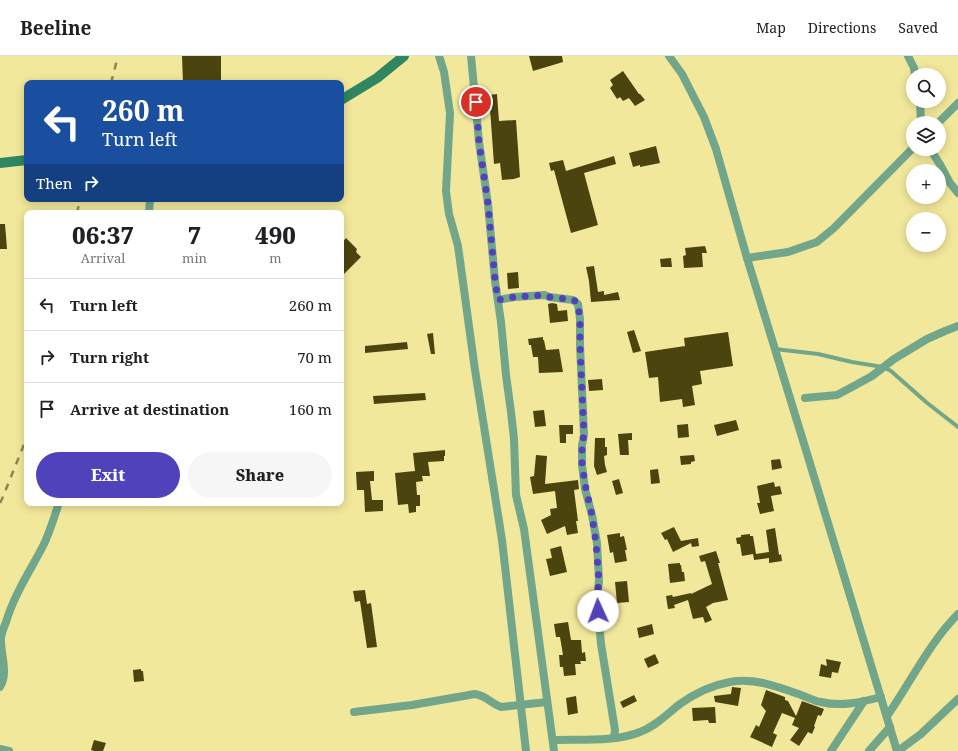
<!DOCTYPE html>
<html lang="en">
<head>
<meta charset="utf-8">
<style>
  body { margin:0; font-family:"Noto Serif",serif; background:#f6f6f6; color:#202124; height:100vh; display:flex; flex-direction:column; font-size:15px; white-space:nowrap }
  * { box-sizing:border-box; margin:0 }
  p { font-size:13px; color:#757577 }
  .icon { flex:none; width:22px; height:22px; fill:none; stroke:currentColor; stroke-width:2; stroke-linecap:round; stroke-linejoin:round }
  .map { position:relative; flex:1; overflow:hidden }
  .details { position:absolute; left:24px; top:154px; width:320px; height:296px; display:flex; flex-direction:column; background:#fff; border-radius:8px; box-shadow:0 2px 10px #0003 }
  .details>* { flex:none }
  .top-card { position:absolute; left:24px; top:24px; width:320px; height:122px; border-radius:8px; box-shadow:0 2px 10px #0003; background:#1a4fa0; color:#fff; overflow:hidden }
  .controls { position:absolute; left:906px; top:12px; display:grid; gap:8px }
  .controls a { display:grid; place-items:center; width:40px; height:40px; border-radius:50%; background:#fff; box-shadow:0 2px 10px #0003; font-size:20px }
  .pin { position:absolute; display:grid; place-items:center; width:34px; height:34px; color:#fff; margin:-17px; border:2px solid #fff; border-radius:50%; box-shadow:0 1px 4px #0007 }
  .me { position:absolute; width:44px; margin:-22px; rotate:358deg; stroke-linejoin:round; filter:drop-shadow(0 0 3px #0008) }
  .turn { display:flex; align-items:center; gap:14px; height:84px; padding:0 12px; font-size:18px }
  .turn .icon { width:52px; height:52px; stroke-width:2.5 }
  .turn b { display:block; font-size:28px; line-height:34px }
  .then { display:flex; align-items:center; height:38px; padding:0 12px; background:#0003; gap:8px; font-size:15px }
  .eta { display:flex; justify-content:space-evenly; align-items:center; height:68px; text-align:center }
  .eta b { font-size:24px; font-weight:800; line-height:28px }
  .primary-button { display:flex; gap:8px; margin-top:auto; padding:8px 12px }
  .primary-button a { flex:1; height:46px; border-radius:24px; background:#4f42ba; color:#fff; font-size:16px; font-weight:800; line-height:46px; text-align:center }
  .primary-button a+a { background:#f6f6f6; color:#202124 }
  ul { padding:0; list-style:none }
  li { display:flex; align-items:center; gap:12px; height:52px; padding:0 12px; border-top:1px solid #e0e0e0 }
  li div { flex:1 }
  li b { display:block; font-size:15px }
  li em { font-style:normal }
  header { display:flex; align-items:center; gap:24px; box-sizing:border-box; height:56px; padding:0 20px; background:#fff; border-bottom:1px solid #e0e0e0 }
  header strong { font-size:19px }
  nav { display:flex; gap:22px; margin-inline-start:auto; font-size:14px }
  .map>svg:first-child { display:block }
  .building { fill:#4b440e }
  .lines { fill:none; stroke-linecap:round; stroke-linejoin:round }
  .lane { stroke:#72a68b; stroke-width:4 }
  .street { stroke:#72a68b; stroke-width:8 }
  .secondary { stroke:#2f8661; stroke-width:10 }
  .rail { stroke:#8e8650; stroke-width:2.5; stroke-dasharray:7 7; stroke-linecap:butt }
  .route { stroke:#4f42ba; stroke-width:7; stroke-dasharray:0 12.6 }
</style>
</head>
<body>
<header>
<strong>Beeline</strong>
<nav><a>Map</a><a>Directions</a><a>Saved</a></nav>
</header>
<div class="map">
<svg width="958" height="695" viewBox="0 0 958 695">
  <rect width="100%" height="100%" fill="#f2e89b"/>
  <g class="building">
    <path d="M182,0H221V27H209V26L183,27Z"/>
    <path d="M529,0H562L563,6L533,15Z"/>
    <path d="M623,15L639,38H640L645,44L635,50L629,42L623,45L620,41L617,43L610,32L613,29L610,24Z"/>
    <path d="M497,38L499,65L516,64L520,121L514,123L502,124L500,107L494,108L489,39Z"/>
    <path d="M656,90L660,107L640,111V109L633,111L629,97Z"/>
    <path d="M614,100L616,108L584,117L598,169L571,177L554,114L551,115L549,107L563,104L566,115Z"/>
    <path d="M0,168H5L7,193H0Z"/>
    <path d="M346,182L357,193L356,196L361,201L341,221V188Z"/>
    <path d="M705,190L707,197H702L703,211L684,212L683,200L686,199L685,192Z"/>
    <path d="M671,202L672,211H661L660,203Z"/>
    <path d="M594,210L598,236L604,235V239L618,236L620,244L591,246L589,225L586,211Z"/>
    <path d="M518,216L519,232L508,233L507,217Z"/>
    <path d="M552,247L557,248L558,255L567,254L568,265L550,267L548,248Z"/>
    <path d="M634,274L641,295L633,297L627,276Z"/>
    <path d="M728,276L733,310L700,315L702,328L692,330L695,349L683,351L682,343L660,346L658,321L649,322L645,296L685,290L684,282Z"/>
    <path d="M433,277L435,298H431L427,278Z"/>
    <path d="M543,281V284H544L546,294L559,293L563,316L539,317L538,301H533L531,289H529L528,283Z"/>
    <path d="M407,286L408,293L365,297V290Z"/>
    <path d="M602,323L603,334L589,335L588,324Z"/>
    <path d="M425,337L426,344L374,348L373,340Z"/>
    <path d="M544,354L546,370L535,371L533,355Z"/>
    <path d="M736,364L739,374L717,380L714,369Z"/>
    <path d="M688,368L689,381L678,382L677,369Z"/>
    <path d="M559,369H573V378H566V387H560Z"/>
    <path d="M632,377V384H628L629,399H620L618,378Z"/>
    <path d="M595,382H605V391H607V399L604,400L605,409L607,416L597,419L594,410Z"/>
    <path d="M445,394V400H444V405L428,406L430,420H422L423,425L416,426L417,439H420V450H416V456L409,457L408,448L398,449L395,417L415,415L413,397Z"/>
    <path d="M536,399L547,400L545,428L578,424L579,433L574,434L578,465H576L578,477L567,479L565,470L547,478L541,464L551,459L550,453L557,452L555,435L533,438L530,421L534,420Z"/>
    <path d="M694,399L695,405L691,406V408L681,409L680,400Z"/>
    <path d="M780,403L782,412L772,414L771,404Z"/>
    <path d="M658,413L660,427L651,428L650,414Z"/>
    <path d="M374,415V425H370L372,444H383V455L365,456L364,434H357L356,416Z"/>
    <path d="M619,423L623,437L616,439L612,425Z"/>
    <path d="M774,426L775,431L780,430L782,438L771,440L774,455L760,458L757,447H760L757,430Z"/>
    <path d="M674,471L681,485L698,482L699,490L692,491L691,487L673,496L667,483L665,484L661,477Z"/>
    <path d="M775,472L779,499L781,498L782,505L769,507V502L754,504L753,498L742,500L740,488H737L736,482L741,481V479L750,478V480H753L756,498L769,496L766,474Z"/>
    <path d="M620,477V481L624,480L627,494H625L627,505L615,507L613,496L610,497L607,479Z"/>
    <path d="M561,490L567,516L550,520L546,503L552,502L550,493Z"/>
    <path d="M716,495L720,507H718L728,544L713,547L706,551L712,564L705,567L703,561L693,563L688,544L674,549L675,552L668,553L666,540L672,539L673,541L691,537V538L712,528L705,505L701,506L699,500Z"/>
    <path d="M680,507V509H681L682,516H684L685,525L670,527L668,508Z"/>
    <path d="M627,525L629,546L617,547L615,526Z"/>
    <path d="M365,534L367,548L371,547L377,591L367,592L360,545L355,546L353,535Z"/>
    <path d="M568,566L571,584H581L582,597L585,596L586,605H580L581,608H575L576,619L564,620L563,611H560L559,599H563L560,581H556L554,568Z"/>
    <path d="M652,568L654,578L639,582L637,572Z"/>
    <path d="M655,598L659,607L648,612L644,603Z"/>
    <path d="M826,603L841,606L838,617L832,616L831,622L819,620L821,608L827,610Z"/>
    <path d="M141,613V615H143L144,625L134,626L133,614Z"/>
    <path d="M732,631L741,632L738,650L715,646L714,640L731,638Z"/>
    <path d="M766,634L785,641V644L788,645L796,660L802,645L824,653L821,660L818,659L814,670L815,671L812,678L808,676L799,690L790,684L799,672L792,669L795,662L782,657L773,677L777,679L772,691L750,681L756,669L759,671L766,655L761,649Z"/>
    <path d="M634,639L637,645L623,652L620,646Z"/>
    <path d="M576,640L578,657L568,659L566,642Z"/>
    <path d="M715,651L716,667H709L708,664L693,665L692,652Z"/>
    <path d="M94,684L106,687L103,695H94L91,694Z"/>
  </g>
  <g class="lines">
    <path class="lane" d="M775,293L818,298L852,306L883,311L891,315L926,346L958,371"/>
    <g class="street">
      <path d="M439,0L444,16L450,57L446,135L449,158L458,190L475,314L502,484L526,695"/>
      <path d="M471,0L479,86L488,148L495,225L501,266L506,319L511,356L514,383L516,439L524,473L554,695"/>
      <path d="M669,0L682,18L704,61L716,93L747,202L805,391L897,695"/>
      <path d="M908,0L914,12L915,19"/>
      <path d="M920,45L921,67"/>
      <path d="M938,67L958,47"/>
      <path d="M930,93L941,110L950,127L958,137"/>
      <path d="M149,157L150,143"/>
      <path d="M747,202L788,196L817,186L834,172L913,92"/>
      <path d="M498,244L514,241L545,239L549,241L573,244L578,248L580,263V289L584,379L582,389V409L585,433L592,459L597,487L599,525L597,543L601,588L615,674L614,682"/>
      <path d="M805,342L837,339L852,331L872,320L894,303L927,283L945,275L958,270"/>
      <path d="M0,631C9,616 0,598 1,581C2,576 4,571 6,566C14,539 30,515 43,490C50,476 54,461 59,447"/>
      <path d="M354,656L412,649L475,638C487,640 490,647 501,651L547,646"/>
      <path d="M887,660C910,627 930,586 958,558"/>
      <path d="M553,684C580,683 616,686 640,676C656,670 667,658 680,648C694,638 713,629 730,626C753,621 779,631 801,639C807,641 814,645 821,646C841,651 862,646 881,641"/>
      <path d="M0,693L9,695"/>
      <path d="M831,695L864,645"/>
      <path d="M869,695L890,671"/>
      <path d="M898,695L921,678L958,643"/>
    </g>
    <g class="secondary">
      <path d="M341,44L377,22L404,0"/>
      <path d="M0,107L27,104"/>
    </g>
    <g class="rail">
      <path d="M111,27L118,0"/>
      <path d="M77,157L80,143"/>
      <path d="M0,447L2,443L27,381"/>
    </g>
  </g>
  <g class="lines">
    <path class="route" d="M476,46L479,86L488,148L495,224L498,244L514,241L544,239L549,241L574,244L578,248L580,263V289L584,379L582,388V409L586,433L592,459L596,487L599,525L597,543L598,555"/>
  </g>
</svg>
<div class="controls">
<a><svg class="icon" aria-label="search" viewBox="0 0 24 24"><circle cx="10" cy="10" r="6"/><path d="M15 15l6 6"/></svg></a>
<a><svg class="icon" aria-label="layers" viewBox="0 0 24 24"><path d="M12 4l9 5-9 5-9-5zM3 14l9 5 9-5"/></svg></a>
<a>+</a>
<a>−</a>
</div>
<div class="pin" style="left:476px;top:46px;background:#d93025"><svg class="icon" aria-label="arrive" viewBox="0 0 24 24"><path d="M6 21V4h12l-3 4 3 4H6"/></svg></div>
<svg class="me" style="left:598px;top:555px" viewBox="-20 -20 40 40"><circle r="19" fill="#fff"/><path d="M0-13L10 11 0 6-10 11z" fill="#4f42ba"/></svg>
<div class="top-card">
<div class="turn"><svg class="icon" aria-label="left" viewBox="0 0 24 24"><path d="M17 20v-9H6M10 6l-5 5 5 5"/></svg><div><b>260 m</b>Turn left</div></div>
<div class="then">Then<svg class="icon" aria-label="right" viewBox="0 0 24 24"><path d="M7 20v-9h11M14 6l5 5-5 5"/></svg></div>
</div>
<section class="details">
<div class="eta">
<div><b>06:37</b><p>Arrival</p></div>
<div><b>7</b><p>min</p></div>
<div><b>490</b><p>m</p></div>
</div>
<ul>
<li><svg class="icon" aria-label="left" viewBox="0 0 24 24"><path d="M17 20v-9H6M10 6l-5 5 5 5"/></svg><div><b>Turn left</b></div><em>260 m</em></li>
<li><svg class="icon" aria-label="right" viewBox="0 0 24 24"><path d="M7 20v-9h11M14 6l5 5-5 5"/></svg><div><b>Turn right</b></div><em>70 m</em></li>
<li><svg class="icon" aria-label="arrive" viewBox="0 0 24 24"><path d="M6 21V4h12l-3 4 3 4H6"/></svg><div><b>Arrive at destination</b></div><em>160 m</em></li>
</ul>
<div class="primary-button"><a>Exit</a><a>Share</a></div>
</section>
</div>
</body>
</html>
